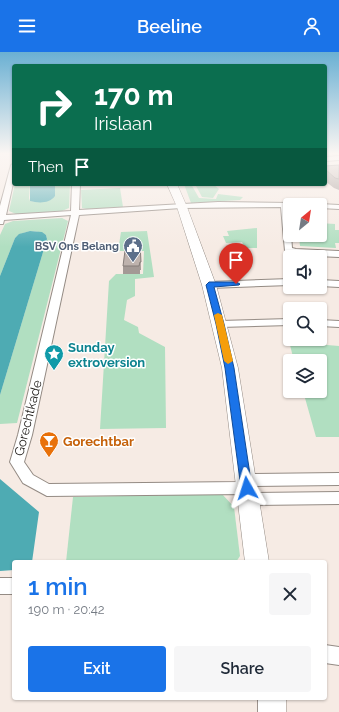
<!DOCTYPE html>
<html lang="en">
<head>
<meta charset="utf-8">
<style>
  body { margin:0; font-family:Raleway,sans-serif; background:#f6f6f7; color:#1f2937; height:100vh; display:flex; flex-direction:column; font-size:15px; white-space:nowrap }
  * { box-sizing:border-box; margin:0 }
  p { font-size:13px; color:#747a83 }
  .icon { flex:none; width:22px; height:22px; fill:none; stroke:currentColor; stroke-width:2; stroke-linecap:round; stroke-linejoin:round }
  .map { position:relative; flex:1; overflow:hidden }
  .sheet { position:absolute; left:12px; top:508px; width:315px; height:140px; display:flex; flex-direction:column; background:#fff; border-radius:4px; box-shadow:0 1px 3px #0004 }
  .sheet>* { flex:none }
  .banner { position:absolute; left:12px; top:12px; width:315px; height:122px; border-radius:4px; box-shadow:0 1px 3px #0004; background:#0b6e4f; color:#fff; overflow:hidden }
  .needle { width:26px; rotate:30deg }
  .buttons { position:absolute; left:283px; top:146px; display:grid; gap:8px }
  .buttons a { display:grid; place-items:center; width:44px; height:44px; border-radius:4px; background:#fff; box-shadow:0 1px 3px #0004; font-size:20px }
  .pin { position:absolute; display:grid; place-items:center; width:34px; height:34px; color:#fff; margin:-41px -17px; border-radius:50% 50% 50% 0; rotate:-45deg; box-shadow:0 0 4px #0007 }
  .pin .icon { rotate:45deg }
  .me { position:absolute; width:44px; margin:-22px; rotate:354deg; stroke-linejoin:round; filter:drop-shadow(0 0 3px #0008) }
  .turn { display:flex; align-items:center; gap:14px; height:84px; padding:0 16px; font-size:18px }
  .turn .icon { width:52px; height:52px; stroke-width:2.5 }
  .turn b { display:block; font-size:28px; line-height:34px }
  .then { display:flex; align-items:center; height:38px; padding:0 16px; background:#0003; gap:8px; font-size:15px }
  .round { display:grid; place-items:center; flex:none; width:42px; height:42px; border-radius:4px; background:#f6f6f7 }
  .summary { display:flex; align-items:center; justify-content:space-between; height:68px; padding:0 16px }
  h1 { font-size:24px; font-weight:600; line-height:30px; color:#1a73e8 }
  .button { display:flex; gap:8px; margin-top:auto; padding:8px 16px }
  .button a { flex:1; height:46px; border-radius:4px; background:#1a73e8; color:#fff; font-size:16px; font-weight:600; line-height:46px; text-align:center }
  .button a+a { background:#f6f6f7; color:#1f2937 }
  header { display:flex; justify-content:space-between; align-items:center; height:52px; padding:0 16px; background:#1a73e8; color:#fff; font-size:18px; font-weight:600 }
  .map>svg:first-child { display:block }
  .green { fill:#b1dfc1 }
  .water { fill:#4eabb3 }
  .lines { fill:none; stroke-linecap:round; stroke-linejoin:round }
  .street-casing { stroke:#948b84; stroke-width:2 }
  .secondary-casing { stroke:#948b84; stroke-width:1 }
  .street { fill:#fff; fill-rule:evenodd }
  .secondary { fill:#fff; fill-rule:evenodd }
  .wall { fill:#a39995 }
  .building { fill:#beb2ad; stroke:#857d79 }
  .route { fill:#1a73e8; stroke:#114b97 }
  .slow { fill:#f59e0b }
  .labels { text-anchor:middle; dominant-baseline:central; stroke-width:3; stroke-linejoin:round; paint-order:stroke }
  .far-service-label { font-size:11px; font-weight:bold; fill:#4e5e75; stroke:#fff; text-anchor:end }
  .culture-label { font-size:13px; font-weight:bold; fill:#0d838f; stroke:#fff; text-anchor:start }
  .street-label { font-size:13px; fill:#1e1b18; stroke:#fff }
  .food-label { font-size:13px; font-weight:bold; fill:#c56008; stroke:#fff; text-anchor:start }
</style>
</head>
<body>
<header><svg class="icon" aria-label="menu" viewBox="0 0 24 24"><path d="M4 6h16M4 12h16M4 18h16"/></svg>Beeline<svg class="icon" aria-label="person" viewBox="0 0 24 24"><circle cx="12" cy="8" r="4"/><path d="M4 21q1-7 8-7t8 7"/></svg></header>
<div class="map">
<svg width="339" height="660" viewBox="0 0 339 660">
  <rect width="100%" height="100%" fill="#f6ebe4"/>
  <g class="green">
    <path d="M15,132H30L29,146L30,149C40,151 45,149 55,144V132H70L69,156L62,159L16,162L9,159Z"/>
    <path d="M184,132H191L199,146L216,147L218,142L243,145L240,148L191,151Z"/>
    <path d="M195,132H213L219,137L213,146L202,145Z"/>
    <path d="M120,136L123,155L87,157L82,156L81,138Z"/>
    <path d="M62,166L68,169L17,371L0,372V343L47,187L46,183C37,177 23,178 15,186L0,224V183L5,172L13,169Z"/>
    <path d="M320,171L335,172V178H339V191H335L336,196L300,194L299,185H292V183H320Z"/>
    <path d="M257,176V196H245L242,190L226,191L223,184H229L227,179Z"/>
    <path d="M147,179L154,225L135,227V244L127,248L124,268L138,275L139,281L165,295L166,376L100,377L109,229L116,222H143L144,199H118L121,180Z"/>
    <path d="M315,292L339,294V385H316L303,339H320V309H294L290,293Z"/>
    <path d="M222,442L234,455L240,504L236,510H66L73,445Z"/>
  </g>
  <g class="water">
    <path d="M30,132H55V144C49,152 38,151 30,149Z"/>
    <path d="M30,179L42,180L46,183L47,187L0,343V224L15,186L19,182Z"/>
    <path d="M0,427L39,460L32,510H14V518L0,519Z"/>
  </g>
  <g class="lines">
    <g class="street-casing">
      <g id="street">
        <path d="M339,104V108L325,109V105Z"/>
        <path d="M14,111V127L6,163L71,159L72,132H80L79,158L218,150L290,151L294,153H290L289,155L290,183H291L292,196L296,197L339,199V205L294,203L285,199L281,155L181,156L79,163L32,383L24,410L33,423L49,432L240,430L239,428L241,424L246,422L339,421V433L253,434L254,436L252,440L250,441L339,440V452L248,453L243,451L241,447L243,443L245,442L47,444L23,431L10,410L18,383L71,163L4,168L3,172H0V154L11,113Z"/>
        <path d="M320,152L339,153V157L320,156V153H317Z"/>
        <path d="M290,227V233L209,236L204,233L209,230Z"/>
        <path d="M320,228L339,229V235L320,234Z"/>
        <path d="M290,267V273L220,275L215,272L220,269Z"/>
        <path d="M320,268L339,269V275L320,274Z"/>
        <rect x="0" y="526" width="14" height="16"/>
        <path d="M325,593L339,595V613L325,611Z"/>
      </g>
    </g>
    <g class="secondary-casing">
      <g id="secondary">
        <path d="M167,132H177L187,155L216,233L238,316L269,510H245L222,316L202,233L177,155Z"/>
        <rect x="258" y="646" width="28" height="14"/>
      </g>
    </g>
    <use href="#street" class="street"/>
    <use href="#secondary" class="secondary"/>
  </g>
  <g class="wall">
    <path d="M339,113V138L334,136L325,129V114Z"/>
    <path d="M140,191L141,218H140V222H123V214Z"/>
  </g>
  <g class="building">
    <path d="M339,113V127L335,126L325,117V114Z"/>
    <path d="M126,191H140L141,210H140L139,214H123Z"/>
  </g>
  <linearGradient id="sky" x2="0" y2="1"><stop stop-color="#6ab0d3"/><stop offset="0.52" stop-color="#fbf6f3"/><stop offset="1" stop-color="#fbf6f3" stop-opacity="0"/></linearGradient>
  <rect width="339" height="195" fill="url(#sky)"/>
  <path class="route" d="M236,230L240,232L239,233L214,235L224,272L234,316L252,436L251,439L247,440L243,439L241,436L225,316L216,272L206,233L209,230Z"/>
  <path class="slow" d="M218,261L222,263L233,309L228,312L224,309L214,263Z"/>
  <defs>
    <g id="civic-pin" transform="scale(1)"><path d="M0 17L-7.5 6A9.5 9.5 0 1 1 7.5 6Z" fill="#5c6f8a" stroke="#fff"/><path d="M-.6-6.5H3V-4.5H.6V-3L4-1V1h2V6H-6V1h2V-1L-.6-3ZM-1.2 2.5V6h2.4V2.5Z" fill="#fff"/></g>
    <g id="sight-pin" transform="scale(1)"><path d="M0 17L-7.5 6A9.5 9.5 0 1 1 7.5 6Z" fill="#0f9aa8" stroke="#fff"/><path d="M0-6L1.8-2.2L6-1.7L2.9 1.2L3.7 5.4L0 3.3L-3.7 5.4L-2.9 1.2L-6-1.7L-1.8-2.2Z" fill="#fff"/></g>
    <g id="bar-pin" transform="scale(1)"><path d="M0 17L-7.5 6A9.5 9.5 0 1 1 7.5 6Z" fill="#e8710a" stroke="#fff"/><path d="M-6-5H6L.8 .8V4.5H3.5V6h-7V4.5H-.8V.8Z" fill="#fff"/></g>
  </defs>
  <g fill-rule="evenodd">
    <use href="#civic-pin" x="133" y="194"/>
    <use href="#sight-pin" x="54" y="302"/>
    <use href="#bar-pin" x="49" y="389"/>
  </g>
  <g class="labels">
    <g class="far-service-label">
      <text x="119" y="194">BSV Ons Belang</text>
    </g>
    <g class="culture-label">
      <text x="68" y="295">Sunday<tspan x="68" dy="15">extroversion</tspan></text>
    </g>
    <g class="street-label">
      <text transform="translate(28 366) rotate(-76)">Gorechtkade</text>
    </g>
    <g class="food-label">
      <text x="63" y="389">Gorechtbar</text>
    </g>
  </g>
</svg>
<div class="buttons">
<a><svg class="needle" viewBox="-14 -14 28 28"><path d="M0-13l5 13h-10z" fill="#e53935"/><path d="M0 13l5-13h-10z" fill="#747a83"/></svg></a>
<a><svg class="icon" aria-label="sound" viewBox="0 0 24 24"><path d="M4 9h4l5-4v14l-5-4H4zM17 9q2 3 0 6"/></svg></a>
<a><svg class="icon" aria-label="search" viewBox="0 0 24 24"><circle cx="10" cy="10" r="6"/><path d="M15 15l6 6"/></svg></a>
<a><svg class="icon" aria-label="layers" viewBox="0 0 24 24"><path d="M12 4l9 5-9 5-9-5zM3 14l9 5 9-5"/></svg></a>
</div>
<div class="pin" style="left:236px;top:232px;background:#d93025"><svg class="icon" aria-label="arrive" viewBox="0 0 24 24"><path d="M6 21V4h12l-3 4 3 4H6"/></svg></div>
<svg class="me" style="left:247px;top:436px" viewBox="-20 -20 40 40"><path d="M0-17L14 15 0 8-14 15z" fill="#1a73e8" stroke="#fff" stroke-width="4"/></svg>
<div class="banner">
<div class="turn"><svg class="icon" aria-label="right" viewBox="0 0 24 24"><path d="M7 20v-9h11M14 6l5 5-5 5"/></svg><div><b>170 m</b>Irislaan</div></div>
<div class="then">Then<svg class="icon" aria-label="arrive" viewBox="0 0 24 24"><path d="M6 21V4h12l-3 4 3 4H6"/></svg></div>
</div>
<section class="sheet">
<div class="summary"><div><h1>1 min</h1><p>190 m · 20:42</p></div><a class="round"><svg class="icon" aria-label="close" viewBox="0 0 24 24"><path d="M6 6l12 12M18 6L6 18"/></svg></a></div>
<div class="button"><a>Exit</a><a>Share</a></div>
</section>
</div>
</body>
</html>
